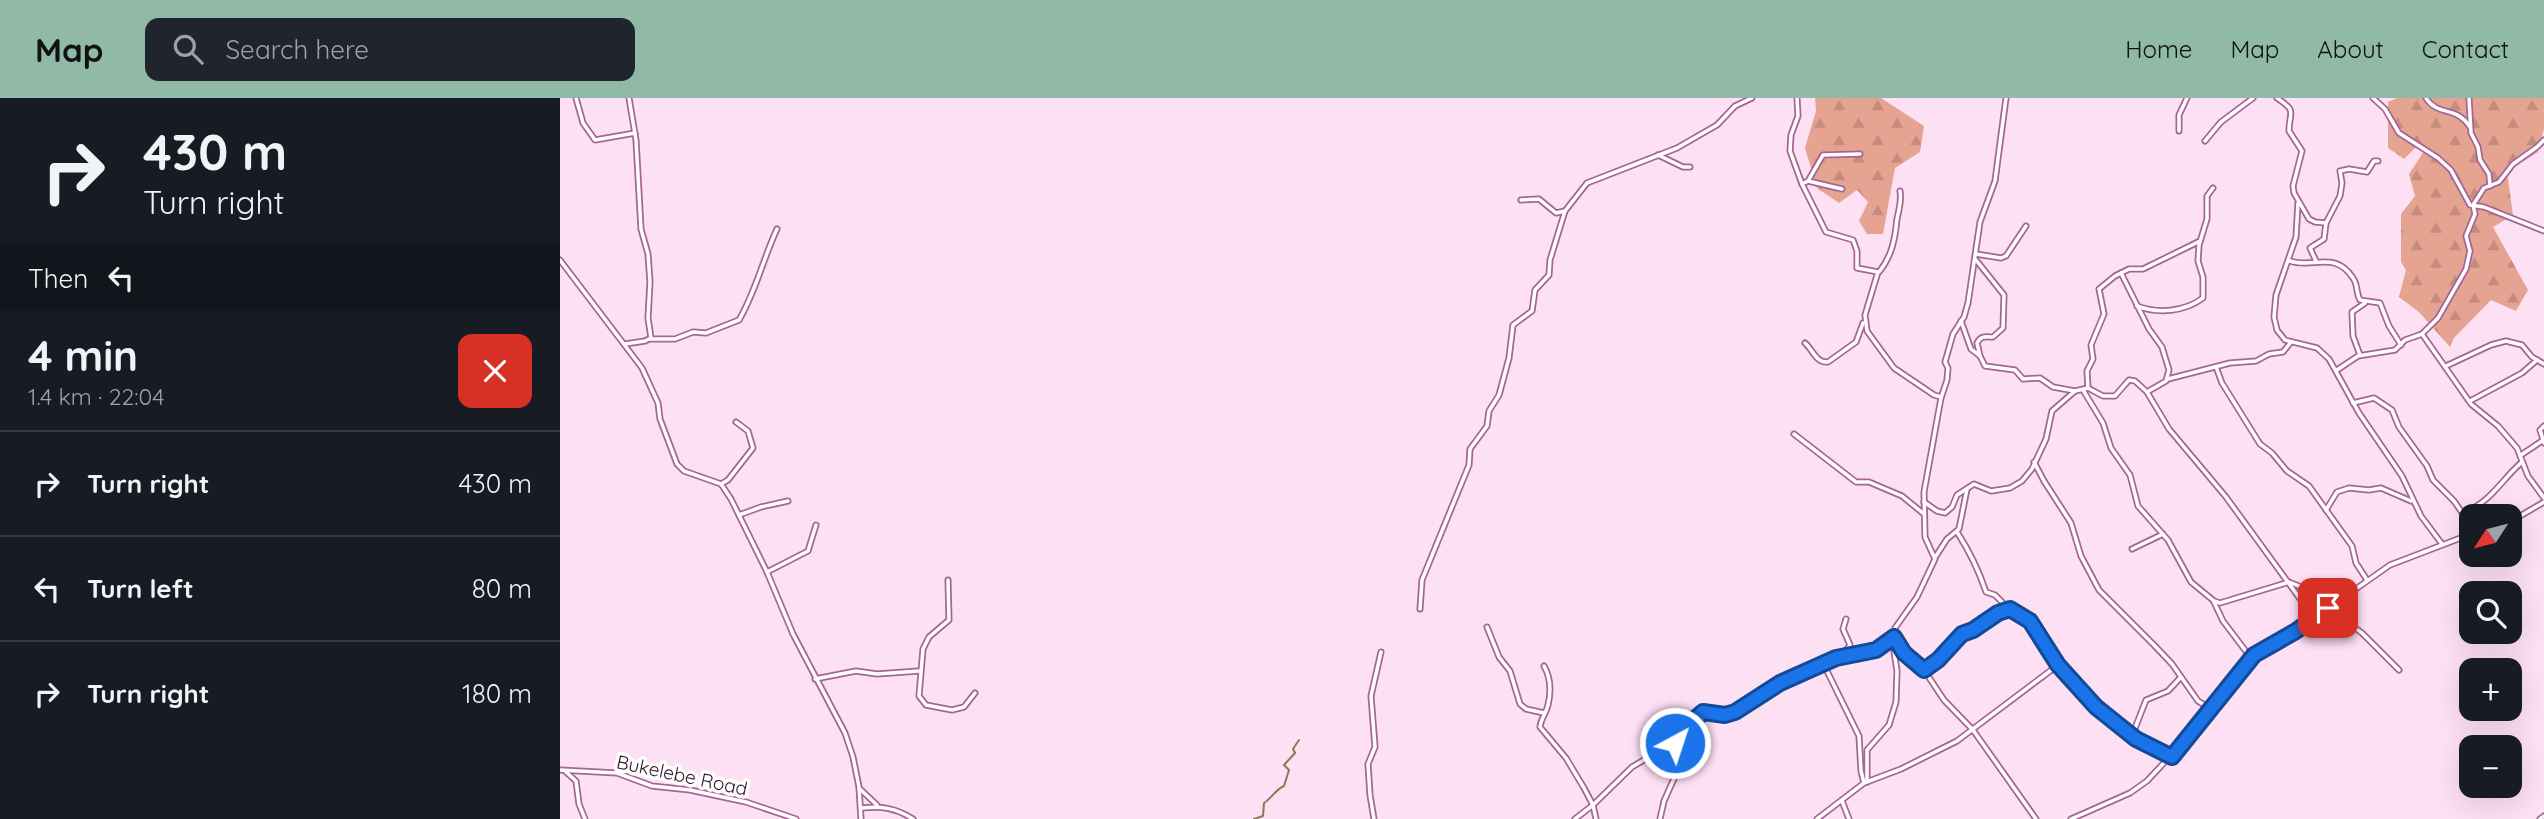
<!DOCTYPE html>
<html lang="en">
<head>
<meta charset="utf-8">
<style>
  body { margin:0; font-family:Quicksand,sans-serif; background:#20242c; color:#f1f3f6; height:100vh; display:flex; flex-direction:column; font-size:26px; white-space:nowrap }
  * { box-sizing:border-box; margin:0 }
  p { font-size:23px; color:#9ea1a6 }
  .icon { flex:none; width:38px; height:38px; fill:none; stroke:currentColor; stroke-width:2; stroke-linecap:round; stroke-linejoin:round }
  .map { position:relative; flex:1; overflow:hidden }
  .side { display:flex; flex-direction:column; background:#171b24; width:560px }
  .side>* { flex:none }
  .top-card { background:#171b24; color:#f1f3f6; overflow:hidden }
  .needle { width:46px; rotate:234deg }
  .buttons { position:absolute; left:1899px; top:406px; display:grid; gap:14px }
  .buttons a { display:grid; place-items:center; width:63px; height:63px; border-radius:14px; background:#171b24; box-shadow:0 7px 28px #0002; font-size:35px }
  .pin { position:absolute; display:grid; place-items:center; width:60px; height:60px; color:#fff; margin:-30px; border-radius:14px; box-shadow:0 4px 10px #0006 }
  .me { position:absolute; width:77px; margin:-38px; rotate:40deg; stroke-linejoin:round; filter:drop-shadow(0 0 5px #0008) }
  .turn { display:flex; align-items:center; gap:24px; height:147px; padding:0 28px; font-size:32px }
  .turn .icon { width:91px; height:91px; stroke-width:2.5 }
  .turn b { display:block; font-size:49px; line-height:60px }
  .then { display:flex; align-items:center; height:66px; padding:0 28px; background:#0003; gap:14px; font-size:26px }
  .round { display:grid; place-items:center; flex:none; width:74px; height:74px; border-radius:14px; background:#20242c }
  .summary { display:flex; align-items:center; justify-content:space-between; height:119px; padding:0 28px }
  h1 { font-size:42px; font-weight:700; line-height:52px }
  ul { padding:0; list-style:none }
  li { display:flex; align-items:center; gap:21px; height:105px; padding:0 28px; border-top:2px solid #363941 }
  li div { flex:1 }
  li b { display:block; font-size:26px }
  li em { font-style:normal }
  header { display:flex; align-items:center; gap:42px; box-sizing:border-box; height:98px; padding:0 35px; background:#91b9a7; color:#111 }
  header strong { font-size:33px }
  nav { display:flex; gap:38px; margin-inline-start:auto; font-size:24px }
  .search { width:490px; height:63px; background:#20242c; display:flex; align-items:center; gap:18px; box-sizing:border-box; padding:0 24px; border-radius:14px; color:#9ea1a6; font-size:26px }
  main { display:flex; flex:1; min-height:0 }
  .map>svg:first-child { display:block }
  .forest { fill:url(#forest-firs) }
  .lines { fill:none; stroke-linecap:round; stroke-linejoin:round }
  .stream { stroke:#8b7954; stroke-width:2 }
  .street-casing { stroke:#a66596; stroke-width:7 }
  .street { stroke:#fff; stroke-width:3.5 }
  .route-casing { stroke:#114b97; stroke-width:18 }
  .route { stroke:#1a73e8; stroke-width:12 }
  .labels { text-anchor:middle; dominant-baseline:central; stroke-width:7; stroke-linejoin:round; paint-order:stroke }
  .street-label { font-size:19px; fill:#2f1529; stroke:#fff }
</style>
</head>
<body>
<header>
<strong>Map</strong>
<div class="search"><svg class="icon" aria-label="search" viewBox="0 0 24 24"><circle cx="10" cy="10" r="6"/><path d="M15 15l6 6"/></svg>Search here</div>
<nav><a>Home</a><a>Map</a><a>About</a><a>Contact</a></nav>
</header>
<main>
<section class="side">
<div class="top-card">
<div class="turn"><svg class="icon" aria-label="right" viewBox="0 0 24 24"><path d="M7 20v-9h11M14 6l5 5-5 5"/></svg><div><b>430 m</b>Turn right</div></div>
<div class="then">Then<svg class="icon" aria-label="left" viewBox="0 0 24 24"><path d="M17 20v-9H6M10 6l-5 5 5 5"/></svg></div>
</div>
<div class="summary"><div><h1>4 min</h1><p>1.4 km · 22:04</p></div><a class="round" style="background:#d93025;color:#fff"><svg class="icon" aria-label="close" viewBox="0 0 24 24"><path d="M6 6l12 12M18 6L6 18"/></svg></a></div>
<ul>
<li><svg class="icon" aria-label="right" viewBox="0 0 24 24"><path d="M7 20v-9h11M14 6l5 5-5 5"/></svg><div><b>Turn right</b></div><em>430 m</em></li>
<li><svg class="icon" aria-label="left" viewBox="0 0 24 24"><path d="M17 20v-9H6M10 6l-5 5 5 5"/></svg><div><b>Turn left</b></div><em>80 m</em></li>
<li><svg class="icon" aria-label="right" viewBox="0 0 24 24"><path d="M7 20v-9h11M14 6l5 5-5 5"/></svg><div><b>Turn right</b></div><em>180 m</em></li>
</ul>
</section>
<div class="map">
<svg width="1984" height="721" viewBox="0 0 1984 721">
  <defs>
    <pattern id="forest-firs" width="22" height="20" patternUnits="userSpaceOnUse" patternTransform="scale(1.75)"><rect width="22" height="20" fill="#e5a491"/><path d="M5 1l3.5 6h-7zM16 11l3.5 6h-7z" fill="#c58c7d"/></pattern>
  </defs>
  <rect width="100%" height="100%" fill="#fee0f5"/>
  <g class="forest">
    <path d="M1255,0H1321L1364,28L1360,54L1335,70L1323,136H1307L1299,123L1308,104L1297,92L1279,105L1257,90L1245,50L1256,13Z"/>
    <path d="M1837,0H1984V31L1978,54L1947,74L1953,117L1933,129L1968,192L1956,213L1931,202L1894,240L1890,249L1859,214L1839,199L1846,172L1841,164V116L1855,98L1849,76L1864,53L1857,48L1844,61L1828,50V4Z"/>
  </g>
  <g class="lines">
    <path class="stream" d="M694,721L703,718L704,705C712,700 715,692 724,688L729,672L724,667L735,655L733,651L739,642"/>
    <g class="street-casing">
      <g id="street">
        <path d="M16,0L23,25L35,42L75,35"/>
        <path d="M1237,0L1238,18L1231,37L1230,53L1242,86L1266,134L1293,142L1297,153V170L1318,174L1305,217L1307,233L1334,270L1374,297L1381,299"/>
        <path d="M1446,0L1435,83L1420,124L1408,205L1404,219L1393,236L1385,264L1388,270L1387,282L1381,300L1364,394L1365,439L1375,461L1357,499L1335,530L1333,537L1341,552L1364,572L1384,602L1413,632L1476,721"/>
        <path d="M1717,0C1738,14 1729,13 1729,33L1742,53L1733,88L1734,95L1749,121L1755,124L1766,125"/>
        <path d="M1813,0L1825,11L1839,35L1878,60L1891,72L1910,107L1924,109L1984,133"/>
        <path d="M1866,0C1878,19 1896,7 1910,29"/>
        <path d="M1909,0L1911,35L1918,49L1920,62L1929,76L1930,88"/>
        <path d="M1619,33V17L1627,0"/>
        <path d="M1984,42L1977,49L1953,66L1939,84L1924,90L1913,107L1915,116L1906,138L1910,153L1906,171L1878,220L1862,236L1911,306L1938,328L1957,350L1968,378L1984,400"/>
        <path d="M1645,43L1661,24L1693,0"/>
        <path d="M1098,57L1123,69H1130"/>
        <path d="M1248,83L1282,91"/>
        <path d="M1242,86L1248,83L1263,57L1300,56"/>
        <path d="M961,102L979,101L996,115L1005,113"/>
        <path d="M1738,105L1736,139L1716,197L1714,219L1717,232L1725,242L1757,250L1769,261L1799,315L1842,378L1861,418L1882,446"/>
        <path d="M1416,156L1441,160L1446,158L1466,128"/>
        <path d="M0,162L82,270L98,305L100,321L117,366L124,373L161,386L171,401L207,474L233,536L285,635L293,659L299,689L301,721"/>
        <path d="M1416,162L1444,197L1443,230L1433,239C1426,239 1421,237 1417,245L1420,258"/>
        <path d="M1730,163C1753,171 1775,152 1793,180C1798,187 1796,195 1800,202L1820,205L1829,228L1841,247"/>
        <path d="M1756,163L1750,150L1764,141L1766,125L1780,98L1782,85L1780,73L1789,71L1807,74L1814,63H1818"/>
        <path d="M1319,174C1332,158 1335,141 1337,121C1339,110 1342,104 1340,93"/>
        <path d="M1561,175L1589,231L1602,249L1609,272L1606,283L1587,294"/>
        <path d="M1577,208C1598,216 1624,214 1643,200V179L1638,163L1639,147L1647,121V98L1653,90"/>
        <path d="M1401,223L1411,251L1420,258L1425,268L1455,272L1463,281L1480,280L1493,289L1515,293L1528,290L1543,298H1555L1569,282L1575,283L1587,294L1609,331L1666,399L1754,520"/>
        <path d="M90,241H115L133,234L146,235L179,222C196,193 203,161 217,131"/>
        <path d="M1245,245C1253,252 1256,265 1268,264L1296,244L1303,225"/>
        <path d="M65,246L85,243L91,240L88,220L90,184L88,156L81,131L76,42L69,0"/>
        <path d="M1800,257L1793,238L1792,214L1805,205"/>
        <path d="M1886,268L1931,247L1946,243L1962,247L1972,259L1984,266"/>
        <path d="M1656,269L1662,285L1700,346L1712,355L1727,373L1749,388L1792,448L1796,465L1807,482"/>
        <path d="M1777,272L1798,258L1835,252L1845,242L1862,236"/>
        <path d="M1608,281L1670,265L1696,263L1709,256L1723,254L1731,244"/>
        <path d="M1528,290L1527,273L1533,261L1531,247L1544,216L1539,191L1555,178L1569,171H1583L1640,143"/>
        <path d="M1523,292L1543,325L1551,350L1570,377L1578,408L1608,442L1631,484L1654,503L1660,505L1729,484C1746,491 1764,499 1783,497"/>
        <path d="M1910,303L1962,275L1977,262"/>
        <path d="M1793,305L1814,300L1832,312L1839,329L1867,368L1873,382L1894,403L1903,416L1909,436"/>
        <path d="M1984,328L1980,332L1984,345"/>
        <path d="M1234,336L1296,384H1309L1342,398L1364,416"/>
        <path d="M1961,357L1982,343"/>
        <path d="M1474,364L1484,383L1511,425L1521,458L1539,492L1594,547L1612,566L1638,603L1651,611"/>
        <path d="M161,386L168,382L193,350L188,333L176,324"/>
        <path d="M1364,404L1377,413L1385,415L1392,409L1397,397L1414,386L1431,393L1450,390L1462,383L1472,371L1486,341L1492,313L1515,293"/>
        <path d="M1766,412L1777,394L1789,390L1809,392L1821,390L1851,403"/>
        <path d="M1902,415C1931,405 1940,383 1962,364"/>
        <path d="M179,417L201,409L228,403"/>
        <path d="M1950,424L1984,404"/>
        <path d="M1397,434C1410,454 1419,473 1426,494L1435,497L1446,508L1470,523L1498,567L1536,609L1575,641L1612,659"/>
        <path d="M1572,451L1603,436"/>
        <path d="M1376,458L1387,441L1399,431L1407,391"/>
        <path d="M207,474L248,453L256,427"/>
        <path d="M388,482L389,522L369,539L363,551L359,598L366,607L392,612L404,609L415,595"/>
        <path d="M1654,504L1663,523L1691,560"/>
        <path d="M1768,510L1802,535L1839,572"/>
        <path d="M860,511L862,482L909,367L910,351L927,328L929,313L939,297L949,260L953,227L972,213L975,192L989,177L990,162L1005,113L1027,85L1117,50L1157,27L1175,8L1192,0"/>
        <path d="M927,529L939,559L950,573L960,606L966,611L984,615"/>
        <path d="M1282,558L1290,547L1283,531L1286,521"/>
        <path d="M1264,567L1299,638L1301,673L1304,685"/>
        <path d="M984,568C991,580 991,594 988,607C986,616 981,620 980,629L1006,660L1024,690L1033,707L1036,721"/>
        <path d="M1364,572L1400,537L1413,532L1438,515L1449,511"/>
        <path d="M255,581L296,573L317,576L359,573"/>
        <path d="M1572,638L1586,602L1608,593L1621,579"/>
        <path d="M0,672L57,675L92,688L130,692L186,704L236,721"/>
        <path d="M6,674L16,683L19,706L25,721"/>
        <path d="M1307,684V652L1329,627L1336,604L1337,573L1332,540"/>
        <path d="M300,691L317,707"/>
        <path d="M1282,703L1289,721"/>
        <path d="M302,710C322,708 336,710 353,721"/>
        <path d="M814,721L810,697L808,666L815,649L811,598L821,554"/>
        <path d="M1015,721L1033,707L1072,669L1111,646L1143,614L1165,617L1175,614L1220,585L1276,560L1316,552L1334,539"/>
        <path d="M1100,721L1104,703L1121,665L1115,652V645"/>
        <path d="M1257,721L1304,685L1341,671L1397,643L1498,567"/>
        <path d="M1511,721L1570,695L1587,683L1630,637L1694,557L1736,533L1830,467L1911,436"/>
        <path d="M1980,721L1984,718"/>
      </g>
    </g>
    <use href="#street" class="street"/>
  </g>
  <g class="lines">
    <g class="route-casing">
      <path id="route" d="M1115,645L1125,630L1143,614L1165,617L1175,614L1220,585L1276,560L1316,552L1334,539L1344,555L1364,572L1378,562L1402,536L1413,532L1438,515L1450,511L1470,523L1498,567L1536,609L1576,641L1612,659L1694,557L1736,533L1768,510"/>
    </g>
    <use href="#route" class="route"/>
  </g>
  <g class="labels">
    <g class="street-label">
      <text transform="translate(122 677) rotate(12)">Bukelebe Road</text>
    </g>
  </g>
</svg>
<div class="buttons">
<a><svg class="needle" viewBox="-14 -14 28 28"><path d="M0-13l5 13h-10z" fill="#e53935"/><path d="M0 13l5-13h-10z" fill="#9ea1a6"/></svg></a>
<a><svg class="icon" aria-label="search" viewBox="0 0 24 24"><circle cx="10" cy="10" r="6"/><path d="M15 15l6 6"/></svg></a>
<a>+</a>
<a>−</a>
</div>
<div class="pin" style="left:1768px;top:510px;background:#d93025"><svg class="icon" aria-label="arrive" viewBox="0 0 24 24"><path d="M6 21V4h12l-3 4 3 4H6"/></svg></div>
<svg class="me" style="left:1115px;top:645px" viewBox="-20 -20 40 40"><circle r="17" fill="#1a73e8" stroke="#fff" stroke-width="3"/><path d="M0-11L8 9 0 5-8 9z" fill="#fff"/></svg>
</div>
</main>
</body>
</html>
